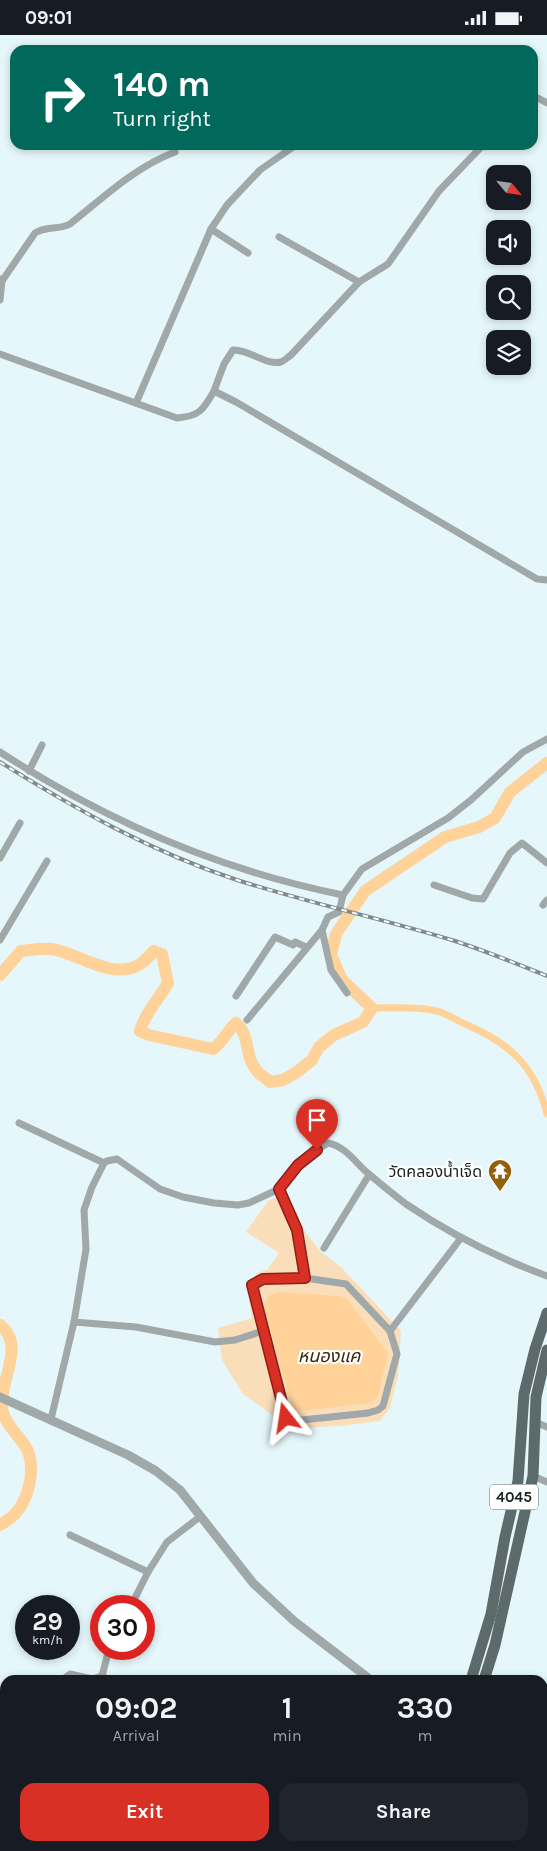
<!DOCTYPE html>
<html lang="en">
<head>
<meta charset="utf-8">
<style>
  body { margin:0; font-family:Karla,"Noto Sans Thai",sans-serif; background:#20242c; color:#f1f3f6; height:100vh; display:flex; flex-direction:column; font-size:19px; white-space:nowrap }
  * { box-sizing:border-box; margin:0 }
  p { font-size:16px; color:#9ea1a6 }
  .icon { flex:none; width:28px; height:28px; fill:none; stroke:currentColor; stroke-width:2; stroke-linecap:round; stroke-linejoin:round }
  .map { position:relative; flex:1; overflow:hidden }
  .details { position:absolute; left:0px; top:1640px; width:548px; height:176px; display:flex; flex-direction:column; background:#171b24; border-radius:15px 15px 0 0; box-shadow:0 2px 8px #0003 }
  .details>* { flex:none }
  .hud { position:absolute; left:10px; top:10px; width:528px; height:105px; border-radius:15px; box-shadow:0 2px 8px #0003; background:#00695c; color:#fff; overflow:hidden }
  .needle { width:32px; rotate:119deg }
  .buttons { position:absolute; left:486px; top:130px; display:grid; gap:10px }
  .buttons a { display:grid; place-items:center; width:45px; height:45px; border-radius:10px; background:#171b24; box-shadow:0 2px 8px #0003; font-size:25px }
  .speed { position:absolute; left:15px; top:1560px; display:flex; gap:10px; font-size:25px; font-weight:700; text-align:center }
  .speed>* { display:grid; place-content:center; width:65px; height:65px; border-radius:50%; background:#171b24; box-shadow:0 2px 8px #0003; line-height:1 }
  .speed small { font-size:12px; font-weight:400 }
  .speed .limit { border:8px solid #d22; background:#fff; color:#111 }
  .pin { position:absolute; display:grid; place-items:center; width:42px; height:42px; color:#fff; margin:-51px -21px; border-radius:50% 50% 50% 0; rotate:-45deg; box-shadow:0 0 5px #0007 }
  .pin .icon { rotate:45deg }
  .me { position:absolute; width:55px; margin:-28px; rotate:345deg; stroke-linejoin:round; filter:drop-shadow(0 0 4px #0008) }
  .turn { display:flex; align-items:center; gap:18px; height:105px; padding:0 20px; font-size:22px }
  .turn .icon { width:65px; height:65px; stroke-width:2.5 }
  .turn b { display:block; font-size:35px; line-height:42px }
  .eta { display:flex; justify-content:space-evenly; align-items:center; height:85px; text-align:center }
  .eta b { font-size:30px; font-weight:700; line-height:35px }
  .cta { display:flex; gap:10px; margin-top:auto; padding:10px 20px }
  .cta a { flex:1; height:58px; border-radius:15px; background:#d93025; color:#fff; font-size:20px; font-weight:700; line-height:58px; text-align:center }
  .cta a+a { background:#20242c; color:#f1f3f6 }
  .status { display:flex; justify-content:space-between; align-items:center; height:35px; padding:0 25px; background:#171b24; direction:ltr }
  .status svg { height:14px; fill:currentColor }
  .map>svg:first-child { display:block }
  .green { fill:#fadeba }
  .water { fill:#ffd299 }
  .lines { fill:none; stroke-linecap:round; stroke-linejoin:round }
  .canal { stroke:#ffd299; stroke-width:7 }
  .river { stroke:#ffd299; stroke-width:12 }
  .minor { stroke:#a1a8a9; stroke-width:7 }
  .tertiary { stroke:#a1a8a9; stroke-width:9 }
  .primary { stroke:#5d6a6c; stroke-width:11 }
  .rail-casing { stroke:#7f8b8d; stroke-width:4 }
  .rail { stroke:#fff; stroke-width:2; stroke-dasharray:5.5; stroke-linecap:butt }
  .route-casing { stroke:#8d1f18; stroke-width:12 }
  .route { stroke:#d93025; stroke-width:9 }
  .labels { text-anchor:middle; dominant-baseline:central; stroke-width:4.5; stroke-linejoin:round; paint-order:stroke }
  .shield { fill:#fff; stroke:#5f6464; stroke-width:1 }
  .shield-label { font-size:15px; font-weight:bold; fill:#1b2122 }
  .poi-label { font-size:16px; fill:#1b2122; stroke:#fff; text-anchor:end }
  .water-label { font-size:18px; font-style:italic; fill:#3e2807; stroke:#fff }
</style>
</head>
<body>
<div class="status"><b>09:01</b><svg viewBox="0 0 49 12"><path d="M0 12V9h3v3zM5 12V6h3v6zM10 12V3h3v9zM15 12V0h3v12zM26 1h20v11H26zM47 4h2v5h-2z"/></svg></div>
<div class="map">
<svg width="547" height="1816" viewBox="0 0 547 1816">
  <rect width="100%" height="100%" fill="#e5f7fa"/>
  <path class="green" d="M285,1159L296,1176L306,1198L321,1217L341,1232L401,1296L398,1341L390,1373L380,1386L339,1391L295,1393L281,1386L243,1359L222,1325L218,1293L252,1283L249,1265L250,1246L257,1238L267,1235L279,1218L246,1197L268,1166Z"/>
  <path class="water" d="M279,1257L339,1261L347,1264L388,1318L378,1361L370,1368L302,1376L293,1375L264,1271L268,1261Z"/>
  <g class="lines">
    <path class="canal" d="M372,973C392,973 417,971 437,976C447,979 456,985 465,989C510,1008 535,1031 547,1079"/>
    <g class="river">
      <path d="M0,940L21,916C31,915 43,913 52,914C80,919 111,945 139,930C144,927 149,921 154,916L162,919L168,948C159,964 145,978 140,996L149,1000L213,1014C223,1007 227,996 236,988C251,1001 244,1022 257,1036C260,1040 266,1043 270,1047L283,1045L297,1037L312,1025L319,1012L334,1000L363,987L372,973L342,945L331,920L336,899L365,856L445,802L479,792L495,783L510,757L547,728"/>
      <path d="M0,1290C26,1311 0,1343 2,1372C3,1388 20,1401 27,1414C36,1434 29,1464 15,1479C11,1483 5,1487 0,1490"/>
    </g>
    <g class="minor">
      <path d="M532,60L547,68"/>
      <path d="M211,194L248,218"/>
      <path d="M279,202L359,247"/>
      <path d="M2,246L35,198C45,191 59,195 70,189C103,163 135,132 175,117"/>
      <path d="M0,265L2,246L0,244"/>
      <path d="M0,319L177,383C200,381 203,375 214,356L236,367L537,544L547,545"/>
      <path d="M214,356L224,329L233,315C249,314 266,331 281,327C284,326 288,322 291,320L359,247L388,229L439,156L483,110"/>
      <path d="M136,368L211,194L227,170L260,135L296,110"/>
      <path d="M0,717C106,786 219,835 343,860L362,834L448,783L471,765L523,717L547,704"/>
      <path d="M29,736L42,710"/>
      <path d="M0,823L20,788"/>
      <path d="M434,850L472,863L483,864L510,818L522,808L547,828"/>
      <path d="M343,860L339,877L328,882L322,895L331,935L347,958"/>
      <path d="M543,870L547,865"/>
      <path d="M0,905L47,826"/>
      <path d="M236,961L275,902L293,910L295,907L306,912"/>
      <path d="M247,985L322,895"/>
      <path d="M19,1088L104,1128"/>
      <path d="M279,1154L297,1195L305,1243"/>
      <path d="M324,1213L369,1140"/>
      <path d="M305,1243L346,1249L390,1296L397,1319L383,1371L378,1375L368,1378L302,1385L286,1383L252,1250L263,1244Z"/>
      <path d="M74,1287L136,1292L215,1307L235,1305L263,1296"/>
      <path d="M390,1296L461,1203"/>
      <path d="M51,1384L74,1287L86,1214L84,1175L92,1152L104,1128L107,1126L117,1124L160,1154L183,1162L214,1168L238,1170L249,1168L279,1154L298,1130L306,1122L328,1108C347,1112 356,1129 370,1140C382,1150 394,1160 406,1169C450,1199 498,1223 547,1241"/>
      <path d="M535,1387L547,1392"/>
      <path d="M533,1441L547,1447"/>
      <path d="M70,1500L148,1537"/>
      <path d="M131,1571L148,1537L167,1507L201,1481"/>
      <path d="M102,1641L109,1614"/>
      <path d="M62,1645L70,1639L92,1644L102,1641L109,1645"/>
      <path d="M542,1657L543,1655"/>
      <path d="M0,1778L5,1764"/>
      <path d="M0,1801L5,1803"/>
      <path d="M24,1811L35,1816"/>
      <path d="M360,1811L367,1816"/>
      <path d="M448,1811L460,1816"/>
      <path d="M110,1816L112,1811"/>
    </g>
    <g class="tertiary">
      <path d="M0,1362L128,1420L156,1436L180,1455L253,1548L294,1586L371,1645"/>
      <path d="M542,1745L547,1747"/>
    </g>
    <g class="primary">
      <path d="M471,1645L491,1579L505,1502L518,1446L524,1359L535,1314L547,1278"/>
      <path d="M484,1645L495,1610L533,1441L536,1362L547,1315"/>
      <path d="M421,1816L423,1811"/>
      <path d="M440,1816L442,1811"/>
    </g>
    <g class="rail-casing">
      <path id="rail" d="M0,727C75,774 152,817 237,845C309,868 383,884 455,906C486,916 517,929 547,941"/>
    </g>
    <use href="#rail" class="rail"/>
  </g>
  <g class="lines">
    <g class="route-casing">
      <path id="route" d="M286,1383L252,1250L263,1244L305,1243L297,1195L279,1154L298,1130L317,1115"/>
    </g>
    <use href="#route" class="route"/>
  </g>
  <defs>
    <g id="temple-pin" transform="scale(1.25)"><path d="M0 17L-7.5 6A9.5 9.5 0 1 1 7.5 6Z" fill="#91610e" stroke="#fff"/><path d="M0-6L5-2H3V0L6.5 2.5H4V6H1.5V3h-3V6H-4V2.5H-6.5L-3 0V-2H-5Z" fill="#fff"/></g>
  </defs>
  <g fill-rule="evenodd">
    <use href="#temple-pin" x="500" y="1136"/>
  </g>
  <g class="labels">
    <rect class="shield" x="490" y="1449.5" width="48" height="25" rx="4"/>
    <g class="shield-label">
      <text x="514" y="1462">4045</text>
    </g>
    <g class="poi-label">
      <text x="482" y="1136">วัดคลองน้ำเจ็ด</text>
    </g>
    <g class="water-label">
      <text x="329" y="1321">หนองแค</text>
    </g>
  </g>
</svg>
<div class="buttons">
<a><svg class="needle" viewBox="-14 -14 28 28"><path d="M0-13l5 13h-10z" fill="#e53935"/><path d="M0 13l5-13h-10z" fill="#9ea1a6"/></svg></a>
<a><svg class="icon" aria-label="sound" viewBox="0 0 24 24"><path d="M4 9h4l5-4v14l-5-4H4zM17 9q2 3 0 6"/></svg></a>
<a><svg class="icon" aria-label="search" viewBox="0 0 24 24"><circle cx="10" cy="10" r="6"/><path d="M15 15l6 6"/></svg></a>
<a><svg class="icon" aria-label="layers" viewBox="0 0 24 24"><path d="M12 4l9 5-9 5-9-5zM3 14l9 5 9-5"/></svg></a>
</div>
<div class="speed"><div>29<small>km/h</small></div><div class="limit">30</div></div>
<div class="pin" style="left:317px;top:1115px;background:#d93025"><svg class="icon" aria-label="arrive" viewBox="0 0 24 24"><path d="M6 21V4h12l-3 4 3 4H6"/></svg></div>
<svg class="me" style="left:286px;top:1383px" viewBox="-20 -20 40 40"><path d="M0-17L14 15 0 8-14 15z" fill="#d93025" stroke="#fff" stroke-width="4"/></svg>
<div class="hud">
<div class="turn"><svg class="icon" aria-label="right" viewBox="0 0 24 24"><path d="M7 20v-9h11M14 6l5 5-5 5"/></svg><div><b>140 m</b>Turn right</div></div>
</div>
<section class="details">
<div class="eta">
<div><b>09:02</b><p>Arrival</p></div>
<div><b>1</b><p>min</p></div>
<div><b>330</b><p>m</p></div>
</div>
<div class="cta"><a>Exit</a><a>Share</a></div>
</section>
</div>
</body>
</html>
